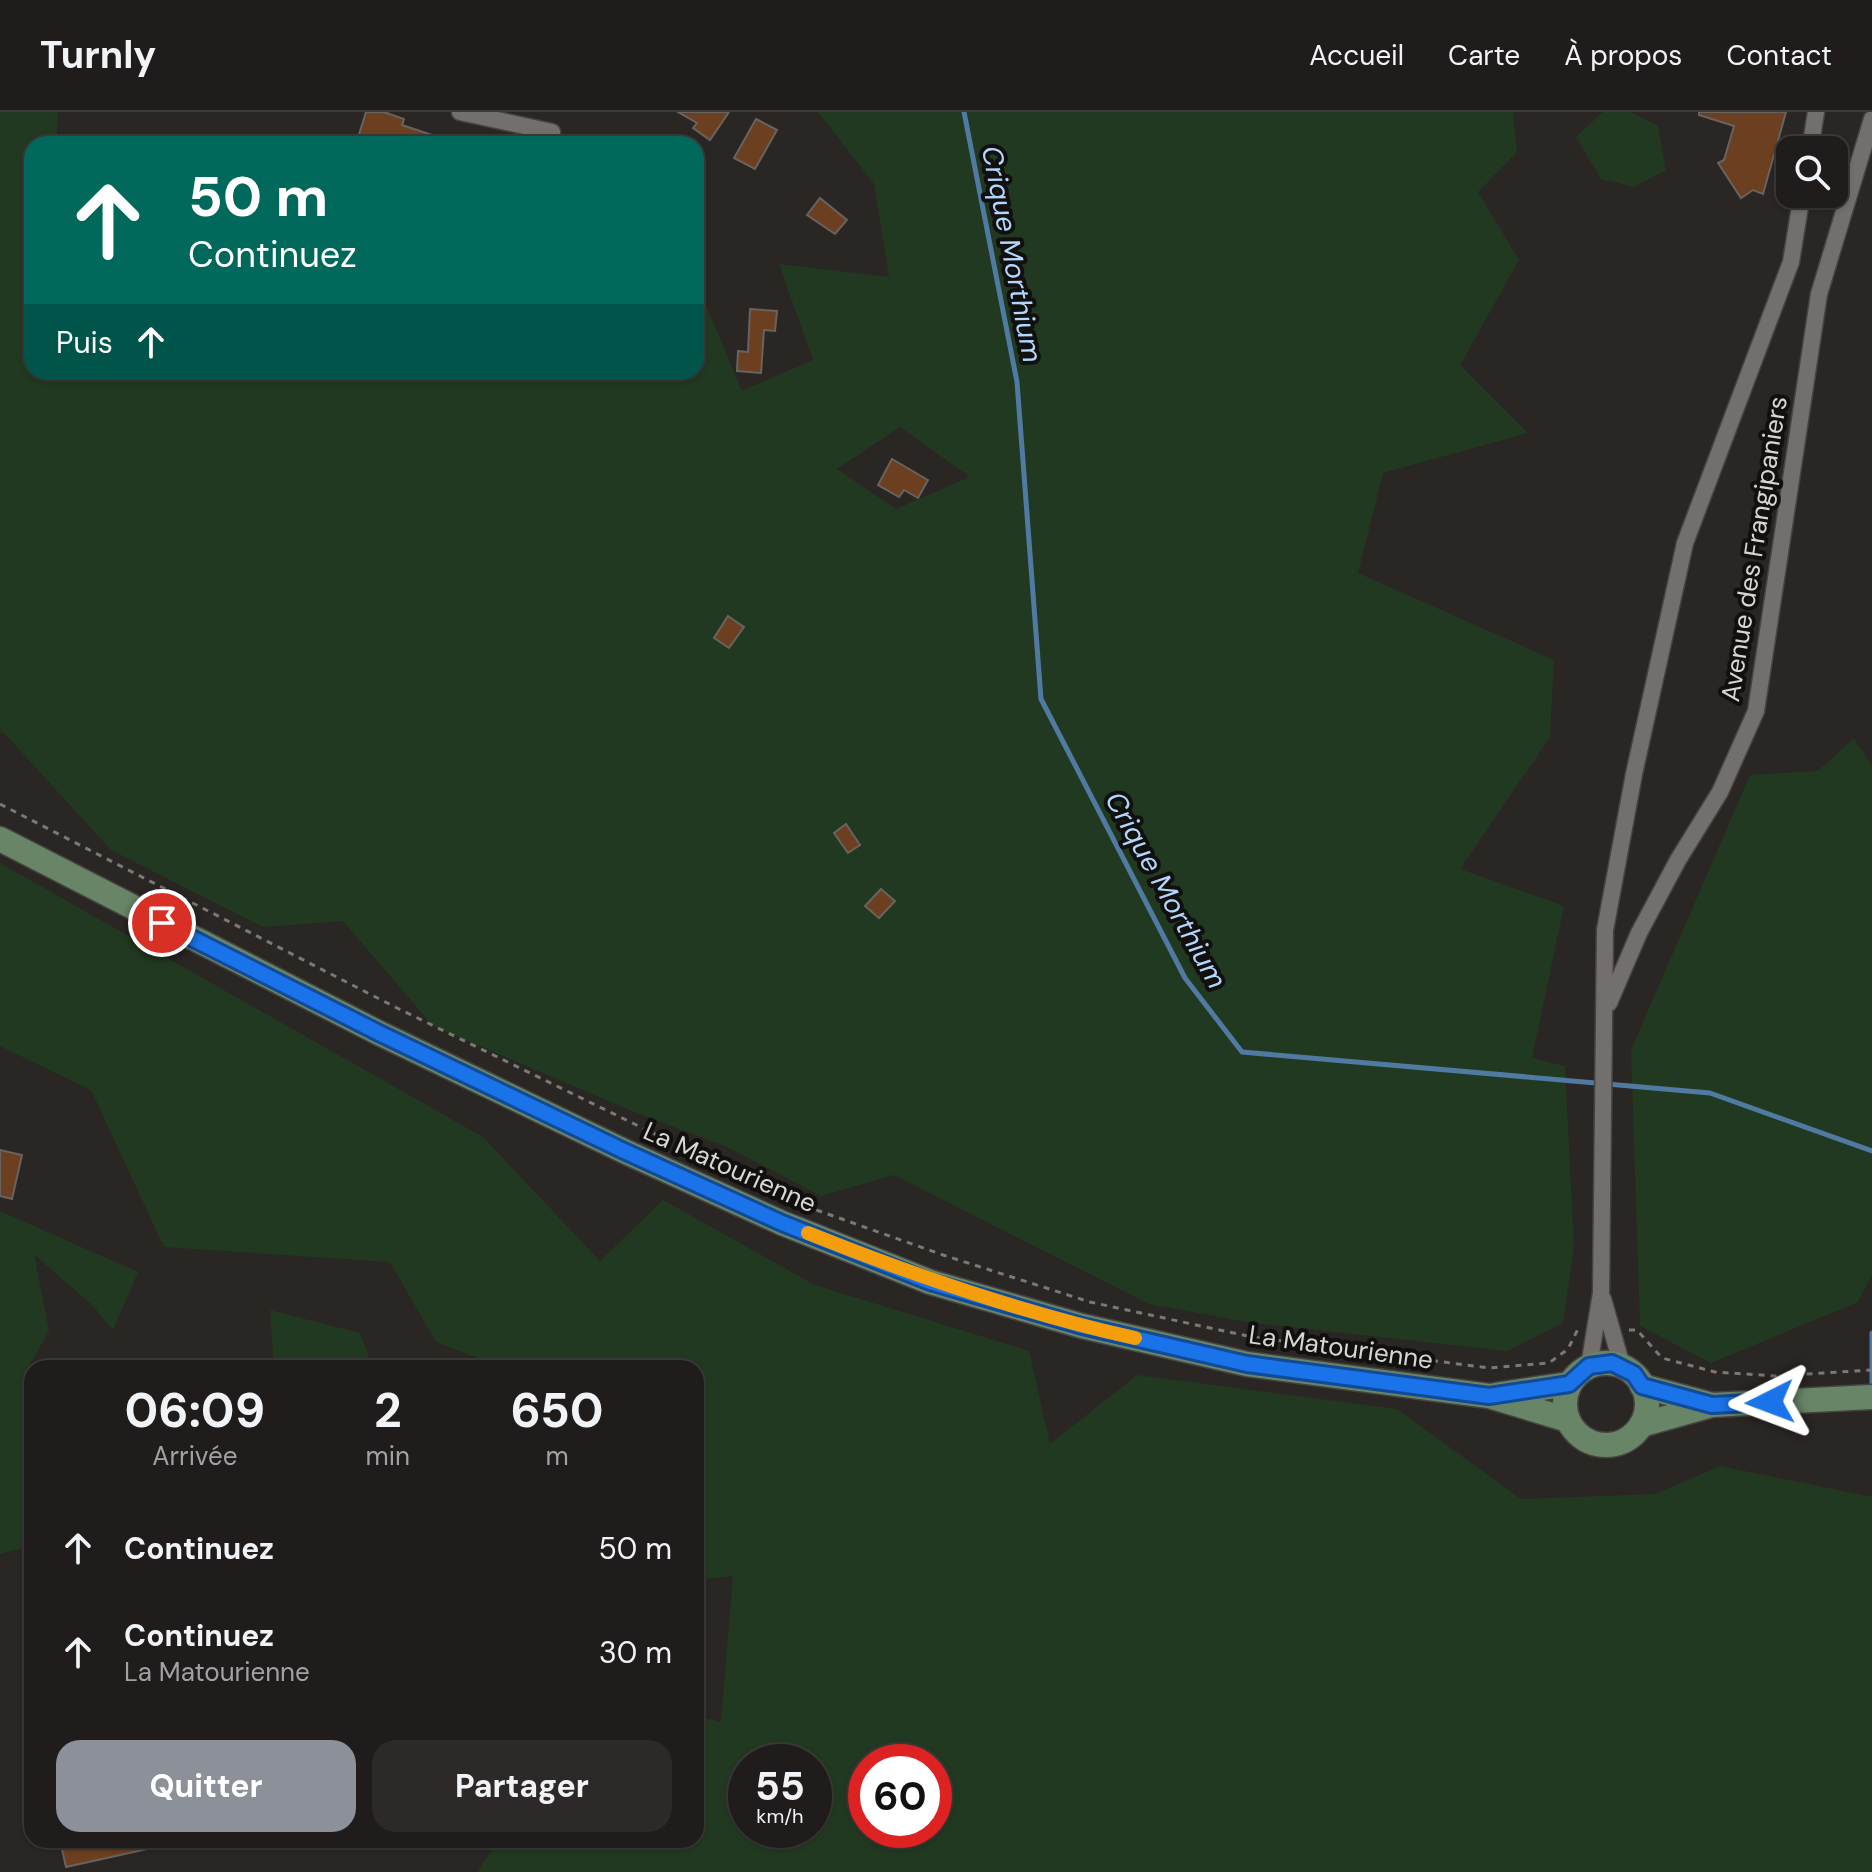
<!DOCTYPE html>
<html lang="fr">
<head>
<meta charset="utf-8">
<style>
  body { margin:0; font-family:"DM Sans",sans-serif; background:#2d2928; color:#f1f3f6; height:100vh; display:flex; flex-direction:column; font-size:30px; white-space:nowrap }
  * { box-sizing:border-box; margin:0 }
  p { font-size:26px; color:#a2a1a3 }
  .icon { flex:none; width:44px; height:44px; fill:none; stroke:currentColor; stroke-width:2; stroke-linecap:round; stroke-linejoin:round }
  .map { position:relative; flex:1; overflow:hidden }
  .drawer { position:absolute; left:24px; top:1248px; width:680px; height:488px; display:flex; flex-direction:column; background:#201c1b; border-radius:24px; box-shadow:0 2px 6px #0004,0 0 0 2px #3d3a3a }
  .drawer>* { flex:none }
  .guide { position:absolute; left:24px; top:24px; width:680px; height:244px; border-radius:24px; box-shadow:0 2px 6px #0004,0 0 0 2px #3d3a3a; background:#00695c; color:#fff; overflow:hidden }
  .controls { position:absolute; left:1776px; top:24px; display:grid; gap:16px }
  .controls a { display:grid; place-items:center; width:72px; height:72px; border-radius:16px; background:#201c1b; box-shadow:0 2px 6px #0004,0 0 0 2px #3d3a3a; font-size:40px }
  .speed { position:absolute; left:728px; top:1632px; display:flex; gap:16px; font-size:40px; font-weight:700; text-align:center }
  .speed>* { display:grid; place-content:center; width:104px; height:104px; border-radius:50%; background:#201c1b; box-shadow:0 2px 6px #0004,0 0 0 2px #3d3a3a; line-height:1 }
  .speed small { font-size:20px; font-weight:400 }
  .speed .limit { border:12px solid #d22; background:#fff; color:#111 }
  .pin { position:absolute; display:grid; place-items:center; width:68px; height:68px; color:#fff; margin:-34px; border:4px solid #fff; border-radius:50%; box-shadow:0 2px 8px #0007 }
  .me { position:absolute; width:88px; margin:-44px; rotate:267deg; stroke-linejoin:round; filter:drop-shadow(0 0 6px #0008) }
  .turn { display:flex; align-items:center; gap:28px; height:168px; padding:0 32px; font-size:36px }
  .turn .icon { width:104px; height:104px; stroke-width:2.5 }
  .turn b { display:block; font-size:56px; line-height:68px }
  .then { display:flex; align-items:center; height:76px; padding:0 32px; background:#0003; gap:16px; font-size:30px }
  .eta { display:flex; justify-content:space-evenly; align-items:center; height:136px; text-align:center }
  .eta b { font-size:48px; font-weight:700; line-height:56px }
  .primary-button { display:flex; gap:16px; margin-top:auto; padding:16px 32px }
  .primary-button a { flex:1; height:92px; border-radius:24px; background:#8c9099; color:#fff; font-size:32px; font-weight:700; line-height:92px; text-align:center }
  .primary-button a+a { background:#2d2928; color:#f1f3f6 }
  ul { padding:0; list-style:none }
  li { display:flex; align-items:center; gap:24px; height:104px; padding:0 32px }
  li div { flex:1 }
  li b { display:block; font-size:30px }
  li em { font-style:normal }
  header { display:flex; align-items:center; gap:48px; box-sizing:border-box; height:112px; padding:0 40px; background:#201c1b; border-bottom:2px solid #3d3a3a }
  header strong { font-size:38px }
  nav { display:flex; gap:44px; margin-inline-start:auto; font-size:28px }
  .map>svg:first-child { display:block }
  .green { fill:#223921; fill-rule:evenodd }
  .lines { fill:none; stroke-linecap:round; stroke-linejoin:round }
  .stream { stroke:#517aa2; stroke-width:5 }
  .building { fill:#6d3f21; stroke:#676360; stroke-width:2 }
  .street-casing { stroke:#464341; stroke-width:19 }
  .primary-casing { stroke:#464341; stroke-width:27 }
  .path { stroke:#7b7876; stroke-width:3; stroke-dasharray:6 6; stroke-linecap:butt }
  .street { stroke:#736f6c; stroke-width:16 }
  .primary { stroke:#688667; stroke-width:24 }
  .route-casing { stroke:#114b97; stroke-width:20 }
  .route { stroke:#1a73e8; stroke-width:14 }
  .slow { stroke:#f59e0b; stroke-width:14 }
  .labels { text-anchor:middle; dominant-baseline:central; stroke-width:8; stroke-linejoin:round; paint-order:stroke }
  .street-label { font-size:26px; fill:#d8d6d4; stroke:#11100f }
  .water-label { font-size:28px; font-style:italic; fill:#b2d7fc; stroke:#11100f }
</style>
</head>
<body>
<header>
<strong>Turnly</strong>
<nav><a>Accueil</a><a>Carte</a><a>À propos</a><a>Contact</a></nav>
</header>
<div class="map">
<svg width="1872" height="1760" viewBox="0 0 1872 1760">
  <rect width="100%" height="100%" fill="#2a2624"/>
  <g class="green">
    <path d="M0,0H58L56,32H32V260H696L697,172L742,279L813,248L779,152L889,165L874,72L818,0H1513L1517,40L1478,80L1519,148L1460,253L1528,321L1383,361L1358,461L1554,548L1550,625L1460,757L1564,794L1532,946L1565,954L1574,1136L1563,1211L1507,1239L1253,1211L1149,1192L894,1063L821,1084L725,1034L637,1001L433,914L343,809L263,815L111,738L4,621L0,620ZM900,315L970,365L896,397L837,357Z"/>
    <path d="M1603,0H1630L1658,14L1666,58L1634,75L1601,67L1576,25Z"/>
    <path d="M1854,626L1872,654V1163L1858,1190L1711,1251L1640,1214L1631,938L1750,663L1818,659Z"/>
    <path d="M0,751L483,1025L600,1149L663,1088L815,1173L1029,1239L1050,1332L1137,1263L1397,1297L1521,1387L1656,1382L1720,1354L1872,1385V1760H480L478,1758L499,1728H696V1604L721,1610L733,1464L696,1468V1256H503L436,1230L390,1150L164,1135L91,978L0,934ZM746,1650H814V1718H746ZM866,1650H934V1718H866Z"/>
    <path d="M0,1099L138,1160L113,1218L93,1194L34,1142L49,1219L21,1268L32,1273V1434L0,1442Z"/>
    <path d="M270,1198L360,1221L373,1256H274Z"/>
  </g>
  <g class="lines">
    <g class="stream">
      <path d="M964,0L1017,270L1041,587L1185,866L1242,940L1710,981L1872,1039"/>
      <path d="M1872,1280V1221"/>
    </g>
  </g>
  <g class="building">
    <path d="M366,0H384L404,7L402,13L450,29V32H356Z"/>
    <path d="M678,0H729L710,28L693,16L697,11Z"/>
    <path d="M1699,0H1786L1763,82L1753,78L1741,86L1718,51L1724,48L1734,14L1699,3Z"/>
    <path d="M756,7L777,18L755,57L734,46Z"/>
    <path d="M820,86L847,108L835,122L807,103Z"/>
    <path d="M750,197L777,199L775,219L764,218L761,261L737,259L738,239L748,240Z"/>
    <path d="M892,347L928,368L918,386L904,378L899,385L878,373Z"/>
    <path d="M728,504L744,515L729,536L714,526Z"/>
    <path d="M846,712L860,733L848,741L834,721Z"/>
    <path d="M881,777L895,789L879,806L865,794Z"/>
    <path d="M0,1038L22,1043L12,1087L0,1084Z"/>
    <path d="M60,1728H161V1734L66,1755Z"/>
  </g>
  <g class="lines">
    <g class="street-casing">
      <g id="street">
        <path d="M460,0L552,20"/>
        <path d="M1810,38L1816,0"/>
        <path d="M1609,891L1639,821L1678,748L1720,680L1756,599L1819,182L1872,7"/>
        <path d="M1603,1187L1622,1254"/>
        <path d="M1589,1254L1601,1181L1605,818L1634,662L1685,431L1791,150L1802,82"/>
      </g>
    </g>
    <g class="primary-casing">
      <g id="primary">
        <path d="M0,727L379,921L624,1039L782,1111L930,1170L1082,1214L1247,1252L1489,1284L1568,1308"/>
        <circle cx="1606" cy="1292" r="41"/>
        <path d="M1642,1274L1709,1292"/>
        <path d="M1495,1283L1569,1272"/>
        <path d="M1641,1313L1712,1293L1872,1285"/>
      </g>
    </g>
    <g class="path">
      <path d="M0,692L395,895L794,1090L943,1143L1090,1190L1252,1225L1489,1256L1549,1251L1568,1237L1578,1217"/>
      <path d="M1629,1218H1637L1662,1246L1715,1260L1776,1264L1872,1258"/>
    </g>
    <use href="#street" class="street"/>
    <use href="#primary" class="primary"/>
  </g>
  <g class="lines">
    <g class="route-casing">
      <path id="route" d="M162,811L379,921L624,1039L782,1111L930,1170L1082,1214L1247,1252L1489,1284L1569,1272L1589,1254L1612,1251L1634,1262L1642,1274L1712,1293L1770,1290"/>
    </g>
    <use href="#route" class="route"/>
    <path class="slow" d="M808,1121C915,1164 1022,1201 1135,1226"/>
  </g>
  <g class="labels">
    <g class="street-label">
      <text transform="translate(1754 437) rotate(-81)">Avenue des Frangipaniers</text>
      <text transform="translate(730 1055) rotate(24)">La Matourienne</text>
      <text transform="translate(1341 1235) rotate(8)">La Matourienne</text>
    </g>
    <g class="water-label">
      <text transform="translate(1012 142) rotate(79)">Crique Morthium</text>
      <text transform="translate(1166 778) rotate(61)">Crique Morthium</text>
    </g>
  </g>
</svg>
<div class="controls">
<a><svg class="icon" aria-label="search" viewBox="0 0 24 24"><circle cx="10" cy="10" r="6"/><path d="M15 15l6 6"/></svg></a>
</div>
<div class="speed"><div>55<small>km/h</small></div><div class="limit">60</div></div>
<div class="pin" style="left:162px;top:811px;background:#d93025"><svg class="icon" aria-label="arrive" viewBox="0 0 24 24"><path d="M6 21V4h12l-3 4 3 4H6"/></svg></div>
<svg class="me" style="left:1770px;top:1290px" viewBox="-20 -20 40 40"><path d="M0-17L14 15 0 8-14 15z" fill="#1a73e8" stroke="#fff" stroke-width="4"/></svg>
<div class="guide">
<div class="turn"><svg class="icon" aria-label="ahead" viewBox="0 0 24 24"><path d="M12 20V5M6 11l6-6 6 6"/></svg><div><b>50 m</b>Continuez</div></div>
<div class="then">Puis<svg class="icon" aria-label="ahead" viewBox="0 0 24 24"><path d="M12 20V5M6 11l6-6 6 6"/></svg></div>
</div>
<section class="drawer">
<div class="eta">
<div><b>06:09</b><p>Arrivée</p></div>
<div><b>2</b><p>min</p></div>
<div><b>650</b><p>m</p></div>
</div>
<ul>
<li><svg class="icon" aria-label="ahead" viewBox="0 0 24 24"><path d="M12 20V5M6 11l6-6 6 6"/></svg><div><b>Continuez</b></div><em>50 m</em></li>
<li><svg class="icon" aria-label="ahead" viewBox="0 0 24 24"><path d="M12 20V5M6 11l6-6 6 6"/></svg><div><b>Continuez</b><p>La Matourienne</p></div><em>30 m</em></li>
</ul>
<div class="primary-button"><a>Quitter</a><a>Partager</a></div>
</section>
</div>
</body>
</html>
